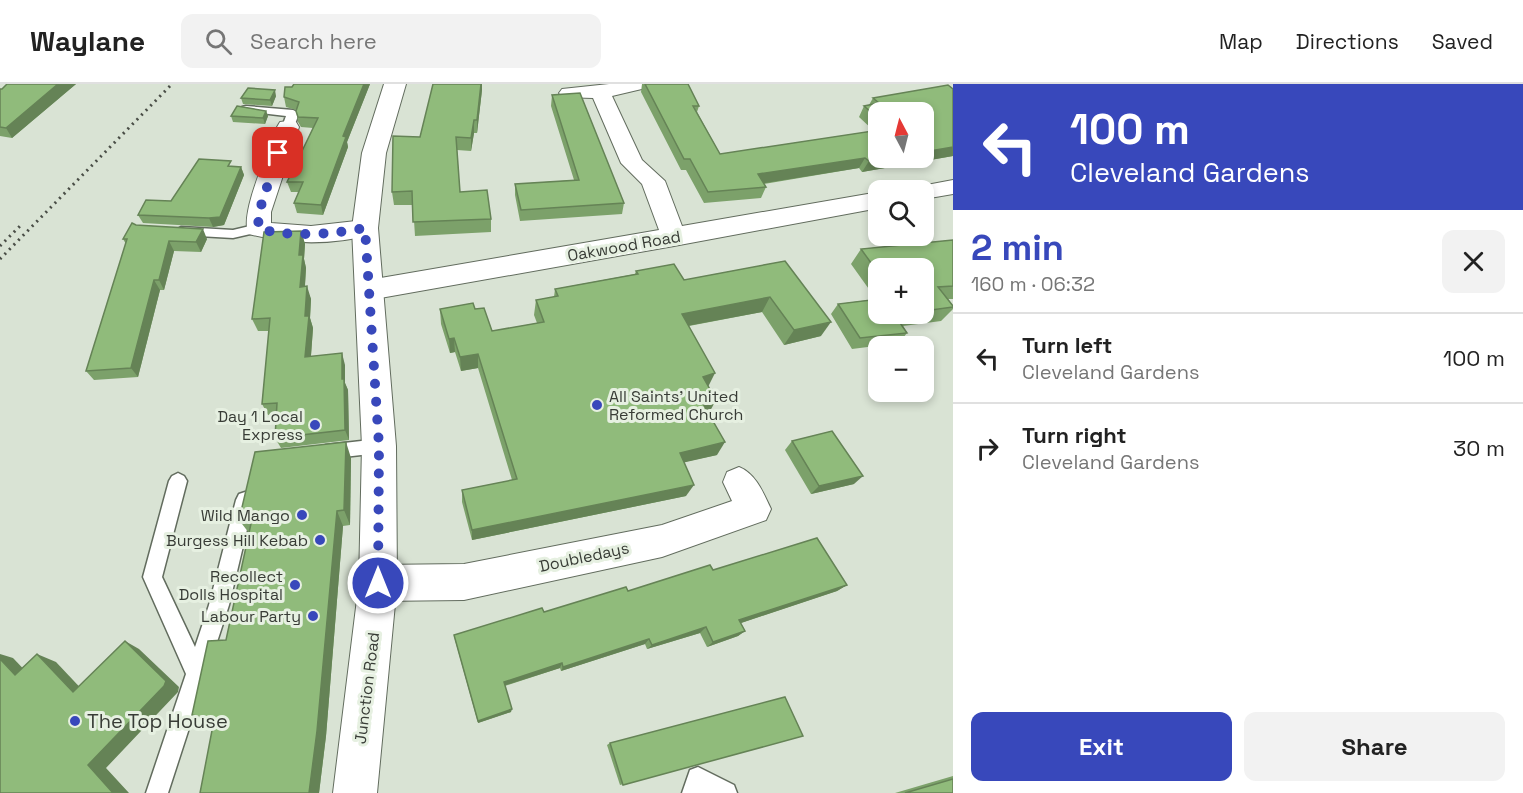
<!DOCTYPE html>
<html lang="en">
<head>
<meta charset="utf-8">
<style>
  body { margin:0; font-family:"Space Grotesk",sans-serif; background:#f2f2f2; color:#222; height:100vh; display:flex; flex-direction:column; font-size:22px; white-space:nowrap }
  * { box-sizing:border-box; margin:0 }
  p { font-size:20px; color:#767676 }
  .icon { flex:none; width:33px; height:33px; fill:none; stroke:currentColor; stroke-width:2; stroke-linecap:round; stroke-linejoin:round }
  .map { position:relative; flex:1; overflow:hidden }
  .sheet { display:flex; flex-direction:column; background:#fff; width:570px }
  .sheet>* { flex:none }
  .hud { background:#3848bb; color:#fff; overflow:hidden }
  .needle { width:39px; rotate:353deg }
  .buttons { position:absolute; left:868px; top:18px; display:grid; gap:12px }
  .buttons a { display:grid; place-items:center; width:66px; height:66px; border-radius:12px; background:#fff; box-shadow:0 3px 9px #0003; font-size:30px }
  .pin { position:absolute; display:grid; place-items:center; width:51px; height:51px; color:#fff; margin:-26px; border-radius:12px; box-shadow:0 3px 9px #0006 }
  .me { position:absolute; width:66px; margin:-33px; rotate:0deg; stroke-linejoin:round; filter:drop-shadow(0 0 4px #0008) }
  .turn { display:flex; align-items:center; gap:21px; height:126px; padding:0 18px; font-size:27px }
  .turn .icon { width:78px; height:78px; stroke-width:2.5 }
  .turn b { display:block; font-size:42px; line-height:51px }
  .round { display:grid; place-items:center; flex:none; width:63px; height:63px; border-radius:12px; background:#f2f2f2 }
  .head { display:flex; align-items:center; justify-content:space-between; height:102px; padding:0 18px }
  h1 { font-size:36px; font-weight:700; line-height:45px; color:#3848bb }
  .action { display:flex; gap:12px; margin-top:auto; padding:12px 18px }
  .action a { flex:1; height:69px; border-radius:12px; background:#3848bb; color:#fff; font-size:24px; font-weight:700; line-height:69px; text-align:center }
  .action a+a { background:#f2f2f2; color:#222 }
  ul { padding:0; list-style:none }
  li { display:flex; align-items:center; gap:18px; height:90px; padding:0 18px; border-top:2px solid #e0e0e0 }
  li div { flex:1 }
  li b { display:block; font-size:22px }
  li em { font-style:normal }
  header { display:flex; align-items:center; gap:36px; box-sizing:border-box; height:84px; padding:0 30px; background:#fff; border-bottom:2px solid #e0e0e0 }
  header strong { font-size:28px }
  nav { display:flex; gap:33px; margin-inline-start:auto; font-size:21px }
  .search { width:420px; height:54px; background:#f2f2f2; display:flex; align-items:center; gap:15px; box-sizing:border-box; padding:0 21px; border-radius:12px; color:#767676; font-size:22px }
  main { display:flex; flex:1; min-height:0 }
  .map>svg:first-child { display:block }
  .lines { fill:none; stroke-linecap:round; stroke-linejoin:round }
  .lane-casing { stroke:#626c5e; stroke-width:3 }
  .street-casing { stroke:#626c5e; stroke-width:2 }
  .secondary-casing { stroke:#626c5e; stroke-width:2 }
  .lane { fill:#fff; fill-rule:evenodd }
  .street { fill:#fff; fill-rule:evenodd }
  .secondary { fill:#fff; fill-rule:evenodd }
  .rail { stroke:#494d46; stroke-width:3; stroke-dasharray:2 4.5; stroke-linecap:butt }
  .wall { fill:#7ca16a; fill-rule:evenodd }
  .shaded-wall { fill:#658356 }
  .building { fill:#90bb7b; stroke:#658356; stroke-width:1.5 }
  .route { stroke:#3848bb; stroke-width:10; stroke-dasharray:0 18 }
  .poi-dot { fill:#3848bb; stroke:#e6f0e1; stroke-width:2 }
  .labels { text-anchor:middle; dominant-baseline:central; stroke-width:6; stroke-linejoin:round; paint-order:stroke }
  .street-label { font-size:16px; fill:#383c36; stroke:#e6f0e1 }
  .poi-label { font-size:16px; fill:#383c36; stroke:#e6f0e1; text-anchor:end }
  .near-poi-label { font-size:20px; fill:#383c36; stroke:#e6f0e1; text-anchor:start }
</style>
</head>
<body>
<header>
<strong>Waylane</strong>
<div class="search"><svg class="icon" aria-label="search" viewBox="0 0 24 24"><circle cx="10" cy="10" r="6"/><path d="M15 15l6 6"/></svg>Search here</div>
<nav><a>Map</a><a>Directions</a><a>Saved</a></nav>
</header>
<main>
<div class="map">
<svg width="953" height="709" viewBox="0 0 953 709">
  <rect width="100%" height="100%" fill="#d9e3d4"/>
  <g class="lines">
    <g class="lane-casing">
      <g id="lane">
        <path d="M246,22L293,26L299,29L294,43L288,46L282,43L286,32L242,27V23Z"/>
        <path d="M258,140L264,144L263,147L233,154L181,151L174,147L181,143L233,146Z"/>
        <path d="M379,355L385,357L387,362L385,367L379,369L326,375L320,373L318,368L320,363L326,361Z"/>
        <path d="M178,389L184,392L187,397L162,493L195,563L209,521L236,416L239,410L245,408L251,410L254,416L229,521L168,709H146L186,590L143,493L169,397L172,392Z"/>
        <path d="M698,683L734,701L737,709H682L690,686Z"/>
      </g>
    </g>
    <g class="street-casing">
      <g id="street">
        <path d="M609,0H649L646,4L612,12L642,76L665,97L682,142L879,108V124L674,162L369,216L360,213L356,206L360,199L369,196L659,146L642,100L621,79L593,14L562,13L559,9L562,5Z"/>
        <path d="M288,37L296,38L299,43L271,128V139L311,142L365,136L374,138L377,144L374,150C333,161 290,161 249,150C238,132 270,64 277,43L280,38Z"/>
        <path d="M953,96V110L924,115V106H913L916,103Z"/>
        <path d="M739,383C756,390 763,408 771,425L766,436L662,473L464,516L378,517L365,511L360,499L365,487L378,481L464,480L662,441L732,417L723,398L727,388Z"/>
      </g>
    </g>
    <g class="secondary-casing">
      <path id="secondary" d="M384,0H406L386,69L378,144L396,362L397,499L377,709H333L359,499L362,362L352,144L362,69Z"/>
    </g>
    <use href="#lane" class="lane"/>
    <use href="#street" class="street"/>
    <use href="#secondary" class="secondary"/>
    <g class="rail">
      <path d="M0,162L23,139"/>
      <path d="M0,175L172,0"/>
    </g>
  </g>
  <g class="wall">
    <path d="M7,0H76L12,54L0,52V5H2Z"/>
    <path d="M294,0H370L347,58L348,63L323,131L297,129L294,119L299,108H291L287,98L313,44L301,43L298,38L296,26L286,23L284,13Z"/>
    <path d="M642,0H688L699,22L697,28L720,70L874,47L859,33L864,22L869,21L873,14L953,5V72L862,88L859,84L764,100L766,103L761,114L704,119L686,86H681L641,8ZM879,28L924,74H879Z"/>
    <path d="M482,6L477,49H474L471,67L457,66L460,108L491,135V148L415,152L413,121H394L392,108L420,53Z"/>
    <path d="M552,11L624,119L622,130L520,137L515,111V100L574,96L551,22Z"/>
    <path d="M276,12L272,22L243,20L241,14Z"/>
    <path d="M266,27L268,32L265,40L233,38L231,32Z"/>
    <path d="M233,82L241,83L244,91L224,141L213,143L143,139L138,131L171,117Z"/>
    <path d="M136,141L207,155L201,168L174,167L164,206H160L138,293L94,296L86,287L126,160L123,155Z"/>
    <path d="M301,147L305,160L304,175L306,184L305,202L311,215L310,234L313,244L311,272L345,281V299L348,306L349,356L281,364L275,354L276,330L268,331L262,320L269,247H258L252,235Z"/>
    <path d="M953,156V215H948L953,222V225L941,237L903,242L907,249L899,259L852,265L831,230L838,220L876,215L851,180L861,165ZM879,184H924V230H879Z"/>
    <path d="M785,177L821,252L784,261L762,228L689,242L708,302L716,316L708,329L717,371L684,378L686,412L472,456L462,418V406L512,396L478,284L461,287L455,268L450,269L441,240L440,225H475L492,247L537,239L534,231L536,216L554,213L555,205L635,190L636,187L684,196Z"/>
    <path d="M792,357L854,400L811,410L785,366Z"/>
    <path d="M351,374L350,441L343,442L326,652L319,709H200L214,638L192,631L226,556L249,449L239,436Z"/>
    <path d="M713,486L847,501L837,507L741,539L745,547L738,552L707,563L700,549L647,565L645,560L561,587L560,584L505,602L511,628L478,639L455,556L454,551Z"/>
    <path d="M803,652L620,701L607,661L610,659Z"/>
    <path d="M953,692V709H895Z"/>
  </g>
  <g class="shaded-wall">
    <path d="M58,0H76L12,54L6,44Z"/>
    <path d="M364,0H370L347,58L348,63L323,131L321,121L343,52Z"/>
    <path d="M481,0H482V6L477,49V36Z"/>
    <path d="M275,6L276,12L272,22L270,16Z"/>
    <path d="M266,27L268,32L265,40L263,34Z"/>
    <path d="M474,36V49L471,67V54Z"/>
    <path d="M953,63V72L862,88L869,77L891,74H924V68Z"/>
    <path d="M865,74L859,84L753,101L758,90Z"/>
    <path d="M241,83L244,91L224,141L213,143L209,134Z"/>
    <path d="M203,145L207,155L201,168L196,158Z"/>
    <path d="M301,147L305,160L304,175L306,184L304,215L300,203L299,171Z"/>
    <path d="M169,157L174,167L164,206L159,196Z"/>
    <path d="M154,196L160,206L138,293L131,284Z"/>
    <path d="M307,202L311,215L310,234L313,244L310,284L305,273V232Z"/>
    <path d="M770,213L762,228L676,244L682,230Z"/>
    <path d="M831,238L821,252L784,261L794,246Z"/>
    <path d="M454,254L455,268L450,269L449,255Z"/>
    <path d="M342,269L345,281V299L348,306L349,356L345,346L342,295Z"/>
    <path d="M478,270V284L461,287L460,273Z"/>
    <path d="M715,289L708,303L703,293Z"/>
    <path d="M716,316L709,329L695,332L702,318Z"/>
    <path d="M346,358L351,374L350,441L344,426Z"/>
    <path d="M725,358L717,371L673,381L680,369Z"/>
    <path d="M863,392L854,400L811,410L819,402Z"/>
    <path d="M694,401L686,412L472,456V446Z"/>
    <path d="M337,427L343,442L326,652L319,709H309Z"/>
    <path d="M847,501L837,507L732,542L739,536Z"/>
    <path d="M706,543L700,549L647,565L652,561Z"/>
    <path d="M745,547L738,552L707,563L713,558Z"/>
    <path d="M649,555L645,560L561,587L563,583Z"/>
    <path d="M125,557L139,565L179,603L178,608L106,684L129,709H113L88,681Z"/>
    <path d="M0,570L13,574L35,597L15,591L0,575Z"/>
    <path d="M37,570L56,578L90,614L73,608Z"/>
    <path d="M562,579L560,584L503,602L504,598Z"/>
    <path d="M512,625L511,628L478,639V637Z"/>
  </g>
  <g class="building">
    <path d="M7,0H58L6,44L0,43V5H2Z"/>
    <path d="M294,0H364L343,52L346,53L321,121L294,119L303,98H287L318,34L298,33L296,27L299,18L284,13L285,3H292Z"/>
    <path d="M433,0H481L477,36H474L471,54L456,53L460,108L487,106L491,135L413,138L412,107L392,108L393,52L420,53Z"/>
    <path d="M645,0H688L699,22H693L720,70L879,46V74H891L869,77L865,74L758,90L766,103L708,108L690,75H684Z"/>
    <path d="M948,1L953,5V63L924,68V28H879V35L864,22L879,19L873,14Z"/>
    <path d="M248,4L275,6L270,16L241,14Z"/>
    <path d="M580,9L624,119L521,126L515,100L579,96L552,11Z"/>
    <path d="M237,22L266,27L263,34L231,32Z"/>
    <path d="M199,75L231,77L228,82L241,83L220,133L209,134L138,131L146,116L171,117Z"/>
    <path d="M132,139L136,141L203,145L196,158L169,157L159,196H154L131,284L86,287L127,155H123Z"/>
    <path d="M301,147L299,171H303L300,203L307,202L305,232H309L305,273L342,269V295H344L345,346L275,354L277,319L262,320L270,234L252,235L264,148Z"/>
    <path d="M953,156V202L938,203L953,222V223L924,227V184H879V190L861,165Z"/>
    <path d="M785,177L831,238L794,246L770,213L682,230L715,289L703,293L716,316L702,318L725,358L680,369L694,401L472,446L462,406L517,395L478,270L460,273L454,254L449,255L440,225L473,219L475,225L484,224L492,247L544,238L536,216L558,212L555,205L638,190L636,187L674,180L684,196Z"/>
    <path d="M879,215V230H894L907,249L860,254L838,220Z"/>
    <path d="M832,347L863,392L819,402L792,357Z"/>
    <path d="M346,358L344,426L337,427L317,647L309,709H200L214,636L192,631L208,557L226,556L252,435L239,436L255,368Z"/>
    <path d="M817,454L847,501L739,536L745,547L713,558L706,543L652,561L649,555L563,583L562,579L504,598L512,625L478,637L454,551L542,524L544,528L626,503L628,507L710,481L713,486Z"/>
    <path d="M125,557L166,597L164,602L88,681L113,709H0V575L15,591L37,570L73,608Z"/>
    <path d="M785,613L803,652L623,701L610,659Z"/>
    <path d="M953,695V709H905Z"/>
  </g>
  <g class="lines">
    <path class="route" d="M278,69L259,128L258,144C286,154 335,150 365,144L379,362L378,499"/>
  </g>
  <g class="poi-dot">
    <circle cx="597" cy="321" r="6"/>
    <circle cx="315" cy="341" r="6"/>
    <circle cx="302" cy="431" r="6"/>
    <circle cx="320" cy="456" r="6"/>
    <circle cx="295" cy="501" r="6"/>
    <circle cx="313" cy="532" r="6"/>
    <circle cx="75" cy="637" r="6"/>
  </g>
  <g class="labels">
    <g class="street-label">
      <text transform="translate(624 162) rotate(-10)">Oakwood Road</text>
      <text transform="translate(584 473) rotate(-12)">Doubledays</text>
      <text transform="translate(367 604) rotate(-83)">Junction Road</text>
    </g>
    <g class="poi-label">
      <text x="609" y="312" text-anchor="start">All Saints' United<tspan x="609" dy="18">Reformed Church</tspan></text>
      <text x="303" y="332">Day 1 Local<tspan x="303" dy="18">Express</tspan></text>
      <text x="290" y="431">Wild Mango</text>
      <text x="308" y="456">Burgess Hill Kebab</text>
      <text x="283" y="492">Recollect<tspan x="283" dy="18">Dolls Hospital</tspan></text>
      <text x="301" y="532">Labour Party</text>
    </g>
    <g class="near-poi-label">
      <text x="87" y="637">The Top House</text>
    </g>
  </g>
</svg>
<div class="buttons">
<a><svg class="needle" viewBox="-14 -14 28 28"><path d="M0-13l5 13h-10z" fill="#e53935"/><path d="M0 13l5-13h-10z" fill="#767676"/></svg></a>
<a><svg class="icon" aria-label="search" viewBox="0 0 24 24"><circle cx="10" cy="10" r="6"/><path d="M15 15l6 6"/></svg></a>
<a>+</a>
<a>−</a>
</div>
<div class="pin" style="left:278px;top:69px;background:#d93025"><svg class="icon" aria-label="arrive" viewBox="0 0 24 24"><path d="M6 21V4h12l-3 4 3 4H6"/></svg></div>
<svg class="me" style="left:378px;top:499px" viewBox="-20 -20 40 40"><circle r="17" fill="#3848bb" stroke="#fff" stroke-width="3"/><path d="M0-11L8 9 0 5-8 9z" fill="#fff"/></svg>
</div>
<section class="sheet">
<div class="hud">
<div class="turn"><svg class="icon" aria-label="left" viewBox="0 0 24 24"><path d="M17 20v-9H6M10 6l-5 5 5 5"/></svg><div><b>100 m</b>Cleveland Gardens</div></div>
</div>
<div class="head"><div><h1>2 min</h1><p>160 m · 06:32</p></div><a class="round"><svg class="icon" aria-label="close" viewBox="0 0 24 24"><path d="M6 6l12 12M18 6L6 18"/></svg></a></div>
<ul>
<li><svg class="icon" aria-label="left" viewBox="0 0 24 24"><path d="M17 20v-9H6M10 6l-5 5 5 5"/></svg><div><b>Turn left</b><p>Cleveland Gardens</p></div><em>100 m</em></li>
<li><svg class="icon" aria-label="right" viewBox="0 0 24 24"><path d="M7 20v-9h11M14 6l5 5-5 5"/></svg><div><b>Turn right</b><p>Cleveland Gardens</p></div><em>30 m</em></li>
</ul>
<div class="action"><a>Exit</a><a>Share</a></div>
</section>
</main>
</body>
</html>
